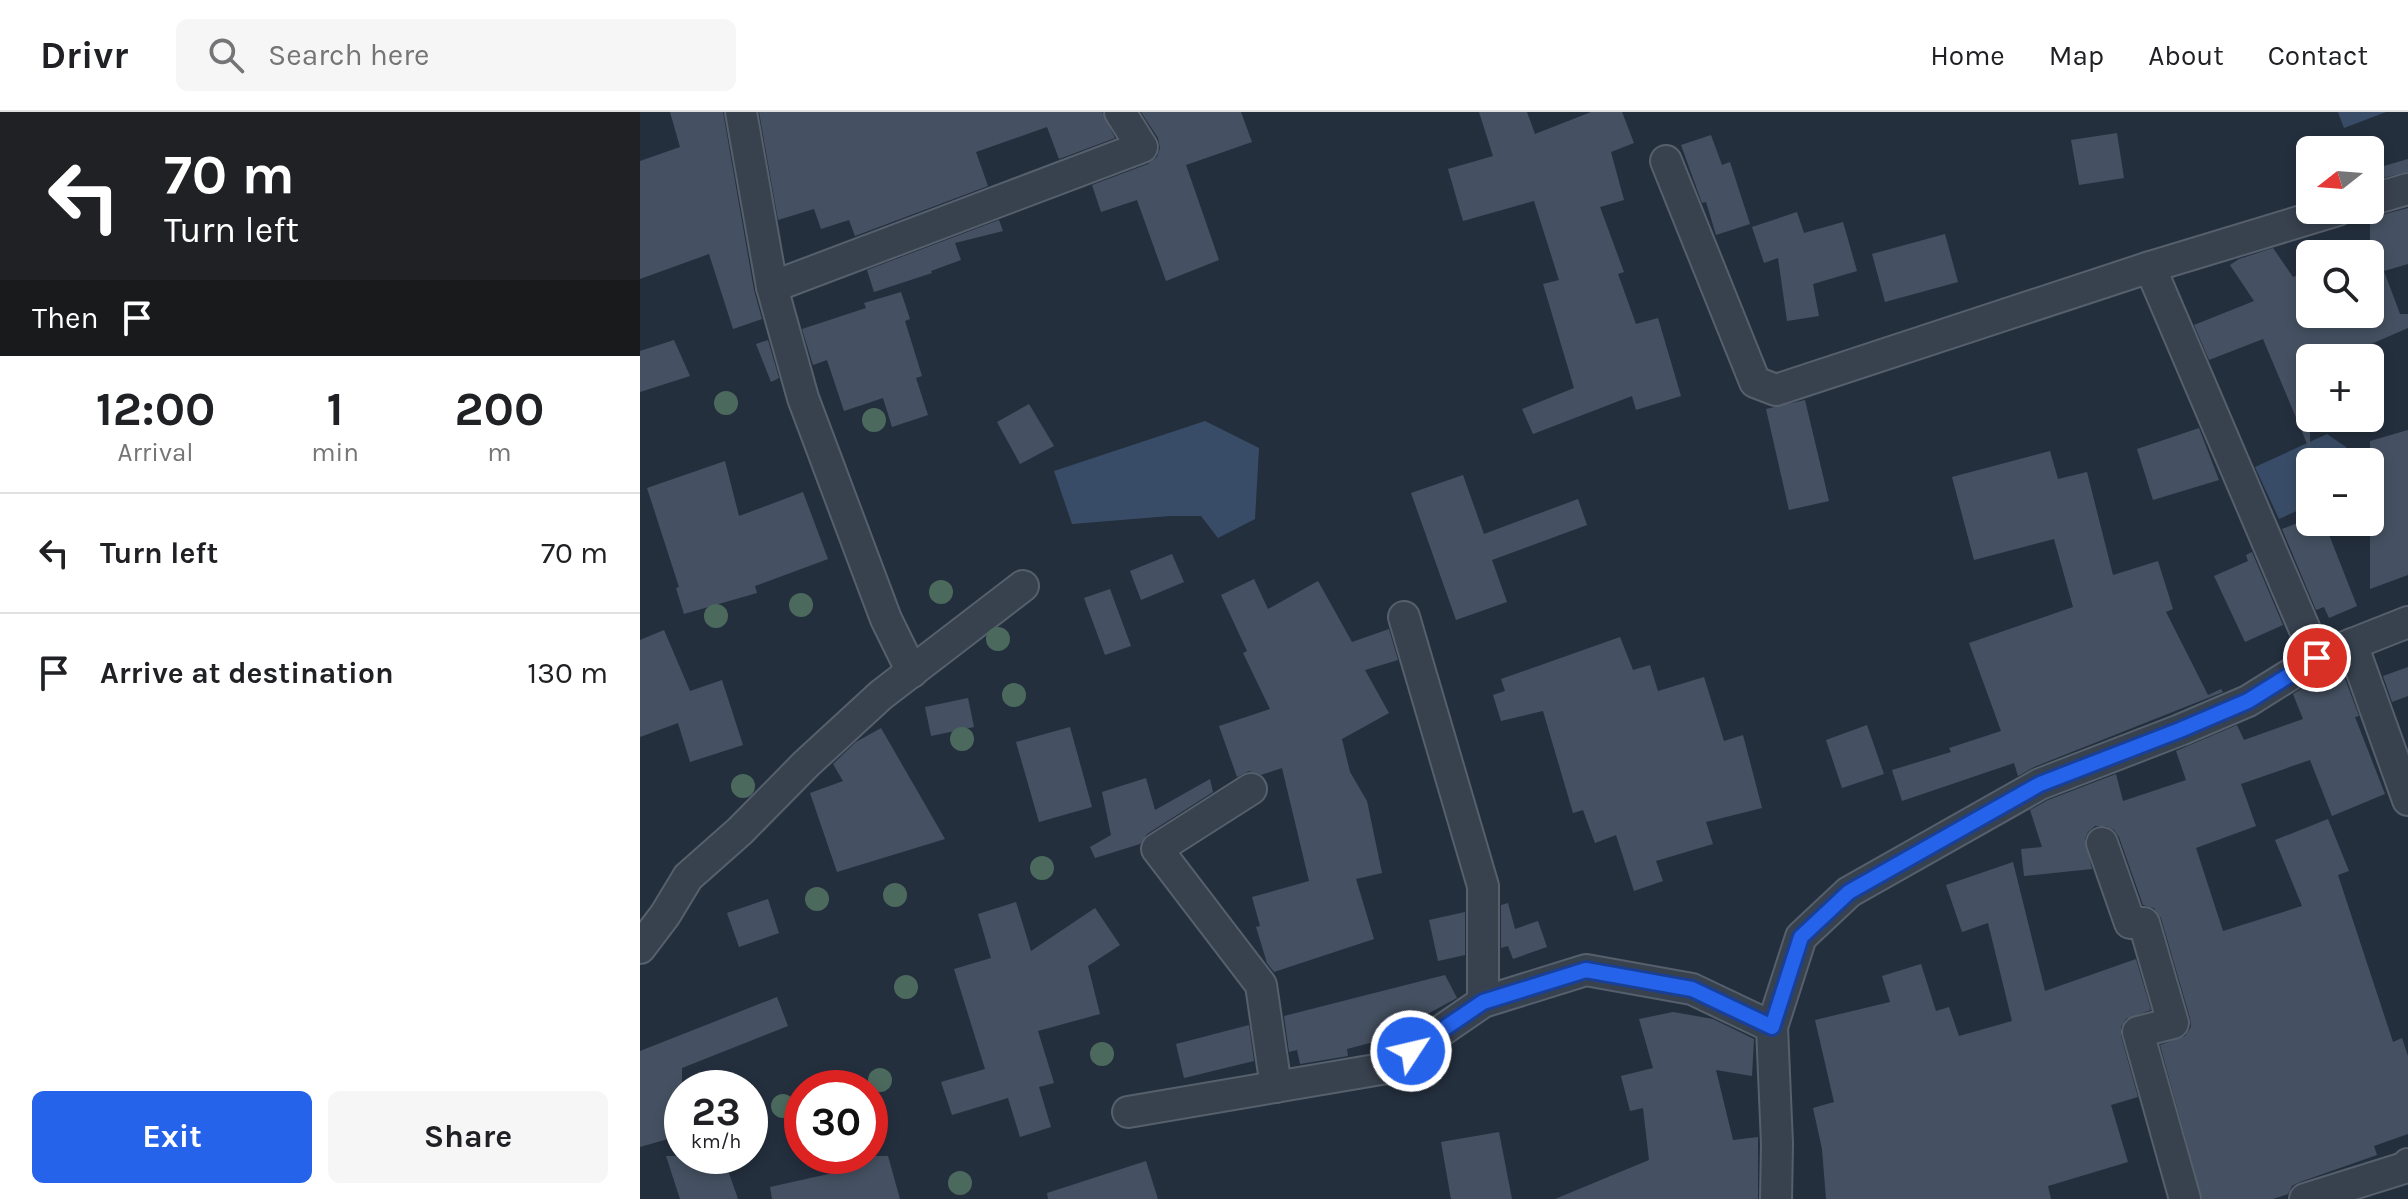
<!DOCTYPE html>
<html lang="en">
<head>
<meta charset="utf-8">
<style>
  body { margin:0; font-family:Karla,sans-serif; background:#f6f6f6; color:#202124; height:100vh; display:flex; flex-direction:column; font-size:30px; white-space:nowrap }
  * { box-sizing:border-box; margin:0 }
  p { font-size:26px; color:#757577 }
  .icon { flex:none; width:44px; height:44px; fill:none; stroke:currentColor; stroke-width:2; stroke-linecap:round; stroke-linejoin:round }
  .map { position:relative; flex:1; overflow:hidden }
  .sheet { display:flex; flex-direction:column; background:#fff; width:640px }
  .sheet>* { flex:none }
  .top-card { background:#202124; color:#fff; overflow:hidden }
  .needle { width:52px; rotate:253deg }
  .controls { position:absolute; left:1656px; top:24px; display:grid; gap:16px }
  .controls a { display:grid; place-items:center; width:88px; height:88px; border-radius:12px; background:#fff; box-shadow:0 4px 12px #0003; font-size:40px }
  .speed { position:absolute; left:24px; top:958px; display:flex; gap:16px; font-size:40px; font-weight:700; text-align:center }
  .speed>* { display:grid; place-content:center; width:104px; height:104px; border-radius:50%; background:#fff; box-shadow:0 4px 12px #0003; line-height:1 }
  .speed small { font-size:20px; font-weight:400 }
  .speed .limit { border:12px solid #d22; background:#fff; color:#111 }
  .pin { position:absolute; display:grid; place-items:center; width:68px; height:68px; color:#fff; margin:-34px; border:4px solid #fff; border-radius:50%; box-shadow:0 2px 8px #0007 }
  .me { position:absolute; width:88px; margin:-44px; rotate:55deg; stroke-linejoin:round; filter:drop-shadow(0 0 6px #0008) }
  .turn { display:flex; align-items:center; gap:28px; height:168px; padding:0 32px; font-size:36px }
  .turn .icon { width:104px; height:104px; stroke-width:2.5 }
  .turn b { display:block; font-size:56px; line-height:68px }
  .then { display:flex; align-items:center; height:76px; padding:0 32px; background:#0003; gap:16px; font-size:30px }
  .eta { display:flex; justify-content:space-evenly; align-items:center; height:136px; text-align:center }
  .eta b { font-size:48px; font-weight:700; line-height:56px }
  .button { display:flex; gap:16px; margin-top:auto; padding:16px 32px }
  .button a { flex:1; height:92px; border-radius:12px; background:#2563eb; color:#fff; font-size:32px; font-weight:700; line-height:92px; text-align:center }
  .button a+a { background:#f6f6f6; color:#202124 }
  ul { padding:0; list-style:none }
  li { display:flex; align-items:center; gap:24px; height:120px; padding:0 32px; border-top:2px solid #e0e0e0 }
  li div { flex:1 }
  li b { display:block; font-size:30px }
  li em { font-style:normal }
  header { display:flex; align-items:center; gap:48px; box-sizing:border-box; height:112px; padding:0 40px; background:#fff; border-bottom:2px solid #e0e0e0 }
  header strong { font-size:38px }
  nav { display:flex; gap:44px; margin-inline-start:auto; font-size:28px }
  .search { width:560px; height:72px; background:#f6f6f6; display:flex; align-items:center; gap:20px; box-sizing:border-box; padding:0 28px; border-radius:12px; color:#757577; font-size:30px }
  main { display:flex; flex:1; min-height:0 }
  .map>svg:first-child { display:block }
  .water { fill:#394c67 }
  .building { fill:#455162 }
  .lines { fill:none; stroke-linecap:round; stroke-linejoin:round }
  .street-casing { stroke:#565f6c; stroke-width:34 }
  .street { stroke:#38414e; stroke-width:30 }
  .tree { fill:#4b6a5d }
  .route-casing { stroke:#184099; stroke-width:20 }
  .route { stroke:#2563eb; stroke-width:14 }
</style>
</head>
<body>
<header>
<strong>Drivr</strong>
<div class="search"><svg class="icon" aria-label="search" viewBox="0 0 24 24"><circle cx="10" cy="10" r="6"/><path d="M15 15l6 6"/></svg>Search here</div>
<nav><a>Home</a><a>Map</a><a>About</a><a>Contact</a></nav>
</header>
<main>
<section class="sheet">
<div class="top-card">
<div class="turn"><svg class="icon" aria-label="left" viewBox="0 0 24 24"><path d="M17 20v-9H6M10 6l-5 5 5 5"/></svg><div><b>70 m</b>Turn left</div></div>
<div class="then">Then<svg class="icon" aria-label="arrive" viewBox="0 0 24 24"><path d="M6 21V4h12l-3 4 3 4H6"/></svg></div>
</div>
<div class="eta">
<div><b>12:00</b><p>Arrival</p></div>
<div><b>1</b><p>min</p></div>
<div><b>200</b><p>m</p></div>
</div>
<ul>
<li><svg class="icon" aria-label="left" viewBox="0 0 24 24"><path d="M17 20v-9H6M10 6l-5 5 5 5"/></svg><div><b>Turn left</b></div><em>70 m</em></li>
<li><svg class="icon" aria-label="arrive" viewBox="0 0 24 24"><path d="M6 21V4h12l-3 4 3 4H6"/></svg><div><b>Arrive at destination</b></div><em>130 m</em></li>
</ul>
<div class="button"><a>Exit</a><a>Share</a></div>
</section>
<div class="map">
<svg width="1768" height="1087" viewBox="0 0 1768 1087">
  <rect width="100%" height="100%" fill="#242f3e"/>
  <g class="water">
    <path d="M1698,0H1746L1704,16Z"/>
    <path d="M565,309L619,336L615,407L578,426L561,404H530L432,412L414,359Z"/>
    <path d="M1687,322L1706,335L1711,350H1670V393L1639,407L1615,355Z"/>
  </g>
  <g class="building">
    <path d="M30,0H83L114,178L122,207L93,217L69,142L0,167V49L40,35Z"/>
    <path d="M119,0H462L475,26L419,47L407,15L336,40L348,74L215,124L209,108L181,117L174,97L138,108Z"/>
    <path d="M501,0H601L612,30L546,53L579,148L526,169L497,88L461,100L452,73L508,52L517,45L520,36L518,26Z"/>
    <path d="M839,0H887L895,22L951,0H982L994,31L971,40L984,88L960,95L984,160L978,162L996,212L1018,206L1041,284L996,298L992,284L893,322L882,297L934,276L903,172L919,168L894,89L823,109L808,57L853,44Z"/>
    <path d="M1477,21L1484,66L1439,73L1431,28Z"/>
    <path d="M1071,23L1082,53L1090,50L1110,112L1076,123L1066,90L1062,91L1041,33Z"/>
    <path d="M1768,47V60L1730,69V58Z"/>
    <path d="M1768,96V152L1744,159L1760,202H1768V216L1699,246H1670V339L1623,227L1569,248L1554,213L1614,189L1590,153L1599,147L1633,136L1653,165L1670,158V202H1730V106Z"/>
    <path d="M1157,100L1164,121L1203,110L1217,159L1173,172L1179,204L1147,209L1138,146L1124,151L1112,115Z"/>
    <path d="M359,108L363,119L315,131L321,148L291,159L292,161L234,180L227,158Z"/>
    <path d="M1305,122L1318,170L1245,190L1232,142Z"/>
    <path d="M261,180L270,207L265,209L282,264L276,266L288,303L252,315L243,286L204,299L187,248L173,253L162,217L226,196L224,191Z"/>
    <path d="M34,228L50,264L0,280V239Z"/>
    <path d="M128,228L139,266L131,270L116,232Z"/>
    <path d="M1165,288L1189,389L1149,398L1126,297Z"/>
    <path d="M389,292L414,334L380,352L357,310Z"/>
    <path d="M1559,316L1579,368L1513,388L1497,337Z"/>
    <path d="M1768,318V463L1730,477V329Z"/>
    <path d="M1410,339L1418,367L1447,360L1473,463L1518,449L1533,497L1526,500L1568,583L1581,577L1583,580L1394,655L1378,664L1374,651L1262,689L1252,658L1311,640L1309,636L1361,619L1329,531L1433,495L1414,427L1334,448L1312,365Z"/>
    <path d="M85,349L99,404L163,380L188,447L115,474L117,481L44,502L36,476L39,475L7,376Z"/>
    <path d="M823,363L844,422L938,387L947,413L852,448L867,490L816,508L771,381Z"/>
    <path d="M1660,410H1684L1717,494L1689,506L1684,495L1676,498L1642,417Z"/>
    <path d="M1612,440L1643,513L1605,530L1574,464L1608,449L1606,443Z"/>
    <path d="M532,442L544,470L501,488L490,459Z"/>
    <path d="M614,467L628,497L678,469L712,530L749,517L758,548L725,558L749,601L702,627L710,660L727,689L742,761L716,767L734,827L634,860L627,851L616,815L620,814L612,785L669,769L642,656L621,663L609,659L597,665L579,614L630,597L603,541L607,539L581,483Z"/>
    <path d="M470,477L491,534L465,543L444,486Z"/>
    <path d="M24,518L50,579L82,568L103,633L50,650L38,611L0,625V528Z"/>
    <path d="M980,525L993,558L1010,553L1018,579L1064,565L1084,629L1103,623L1122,696L1066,710L1073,732L1016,749L1023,769L994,779L976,723L955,731L943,698L933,701L903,599L861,609L853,583L865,579L861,567Z"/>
    <path d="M1768,555V584L1752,590L1743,564Z"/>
    <path d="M1701,556L1719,604L1715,605L1745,682L1692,704L1670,648L1601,672L1616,714L1556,736L1583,819L1662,794L1635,728L1688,707L1709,759L1698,763L1753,930L1762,926L1768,944V1022L1734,1034L1737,1043L1660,1070L1652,1074L1648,1082L1633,1087H1562L1520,933L1545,924L1551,915L1550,906L1521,806L1514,796L1503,793L1479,725L1474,718L1466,714H1455L1448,720L1445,727L1452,757L1384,764L1381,737L1402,735L1390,698L1408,688L1476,662L1483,689L1546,668L1536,639L1597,613L1604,628L1663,607L1653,582L1685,562Z"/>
    <path d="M328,586L334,615L291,624L285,595Z"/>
    <path d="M1227,613L1244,662L1202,676L1186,628Z"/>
    <path d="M430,615L452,695L399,710L376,630Z"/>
    <path d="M241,616L305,727L197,760L170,681L203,669L193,652L216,630Z"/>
    <path d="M506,666L515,698L570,667L573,680L507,722L500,732L455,746L450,735L471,723L462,680Z"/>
    <path d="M1373,750L1405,879L1496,847L1511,898L1486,907L1481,915V924L1498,985L1471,993L1488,1050L1408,1074L1411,1087H1186L1182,1037L1173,996L1194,990L1175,908L1250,890L1242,864L1281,852L1296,899L1309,895L1319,924L1372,909L1348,811L1322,820L1306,773Z"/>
    <path d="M128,787L139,821L99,835L87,801Z"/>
    <path d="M376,790L391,839L455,796L480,833L448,854L460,902L398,919L414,971L399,975L411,1015L380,1025L368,986L312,1003L301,970L345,957L314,857L351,846L338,802Z"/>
    <path d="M868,791L875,817L898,809L907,835L873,847L868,834L861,836V793Z"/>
    <path d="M825,800V843L798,849L789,808Z"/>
    <path d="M805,863L817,886L778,907L779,912L765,922L707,937L708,944L660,952L657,938L649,940L644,904Z"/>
    <path d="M137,885L148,914L42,956V1023L0,1035V939Z"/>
    <path d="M1033,900L1073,907L1114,927L1112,964L1076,958L1093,1028L1118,1025V1087H915L1009,1048L1003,996L990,999L981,964L1013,956L999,907Z"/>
    <path d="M609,913L614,949L544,966L536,932Z"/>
    <path d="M859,1020L872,1087H811L801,1030Z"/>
    <path d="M26,1044H83L98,1087H40Z"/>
    <path d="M189,1044H248L260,1087H132L130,1075L193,1061Z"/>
    <path d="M506,1049L518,1087H408L407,1081Z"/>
  </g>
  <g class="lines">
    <g class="street-casing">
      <g id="street">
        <path d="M101,0L132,175L163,286L246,507L272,560"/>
        <path d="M1026,49L1115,270L1136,278L1510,155L1677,546"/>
        <path d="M1730,88L1768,77"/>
        <path d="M1510,155L1698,98"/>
        <path d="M132,175L502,35L480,0"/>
        <path d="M764,505L843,774V890"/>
        <path d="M1712,532L1768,688"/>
        <path d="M611,677L517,737L621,873L636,975"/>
        <path d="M1462,731L1490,811H1504L1533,911L1498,920L1545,1087"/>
        <path d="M0,836L25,803L48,765L100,719L166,652L241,583L383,474"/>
        <path d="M488,1000L747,956L843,890L946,858L1052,877L1132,915"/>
        <path d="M1136,1087L1137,1032L1132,915L1161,825L1209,780L1400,672L1540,618L1608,589L1677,546L1768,510"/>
        <path d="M1665,1087L1764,1056L1768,1052"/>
      </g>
    </g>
    <use href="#street" class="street"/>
  </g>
  <g class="tree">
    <circle cx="86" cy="291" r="12"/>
    <circle cx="234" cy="308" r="12"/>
    <circle cx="301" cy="480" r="12"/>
    <circle cx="161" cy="493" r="12"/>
    <circle cx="76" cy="504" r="12"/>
    <circle cx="358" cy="527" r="12"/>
    <circle cx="374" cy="583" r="12"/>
    <circle cx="322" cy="627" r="12"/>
    <circle cx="103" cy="674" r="12"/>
    <circle cx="402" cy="756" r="12"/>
    <circle cx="255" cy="783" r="12"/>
    <circle cx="177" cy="787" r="12"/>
    <circle cx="266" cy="875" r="12"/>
    <circle cx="462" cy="942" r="12"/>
    <circle cx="240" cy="968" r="12"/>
    <circle cx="143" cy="994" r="12"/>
    <circle cx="320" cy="1071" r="12"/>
  </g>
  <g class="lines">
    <g class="route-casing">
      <path id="route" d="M771,939L843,890L946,858L1052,877L1132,915L1161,825L1209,780L1400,672L1540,618L1608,589L1677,546"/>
    </g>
    <use href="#route" class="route"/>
  </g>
</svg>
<div class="controls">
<a><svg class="needle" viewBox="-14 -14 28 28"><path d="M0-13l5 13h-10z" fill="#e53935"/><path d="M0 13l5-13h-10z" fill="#757577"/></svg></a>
<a><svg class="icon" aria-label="search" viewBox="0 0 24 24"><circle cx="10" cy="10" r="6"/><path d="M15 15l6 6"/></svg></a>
<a>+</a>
<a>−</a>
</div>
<div class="speed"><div>23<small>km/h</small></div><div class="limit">30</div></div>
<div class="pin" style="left:1677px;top:546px;background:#d93025"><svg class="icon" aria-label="arrive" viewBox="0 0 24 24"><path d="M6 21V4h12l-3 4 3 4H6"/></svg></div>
<svg class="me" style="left:771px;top:939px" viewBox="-20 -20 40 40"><circle r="17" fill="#2563eb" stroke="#fff" stroke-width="3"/><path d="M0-11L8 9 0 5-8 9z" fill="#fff"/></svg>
</div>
</main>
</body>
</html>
